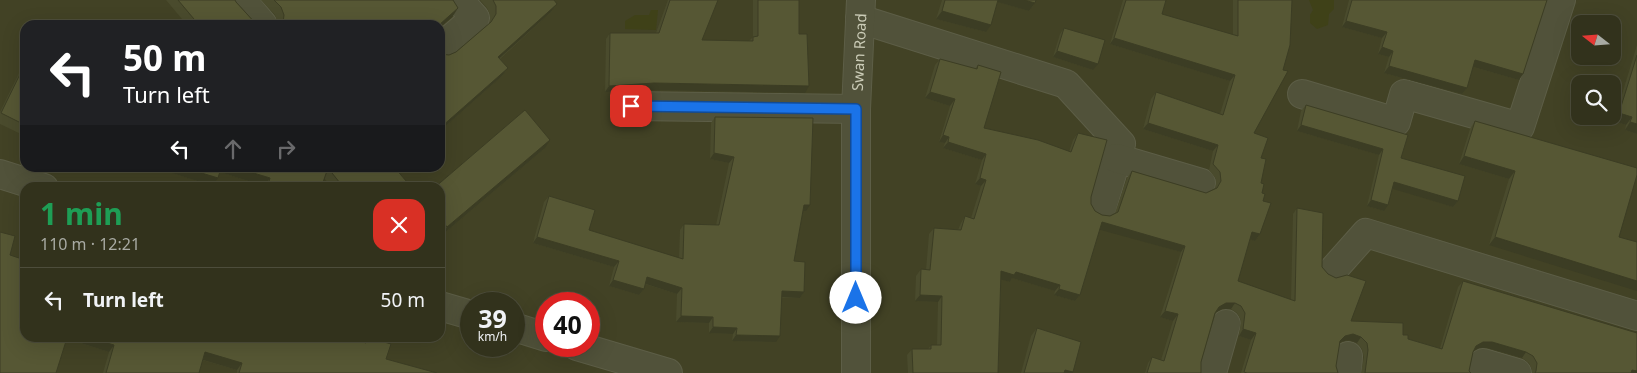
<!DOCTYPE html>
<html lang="en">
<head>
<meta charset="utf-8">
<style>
  body { margin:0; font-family:"Noto Sans",sans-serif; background:#3d3e29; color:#f1f3f6; height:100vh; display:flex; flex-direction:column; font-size:19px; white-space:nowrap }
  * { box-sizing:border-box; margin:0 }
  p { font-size:16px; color:#a8aaa3 }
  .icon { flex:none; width:28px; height:28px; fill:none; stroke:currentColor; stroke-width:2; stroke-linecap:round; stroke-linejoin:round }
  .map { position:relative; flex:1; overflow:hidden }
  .details { position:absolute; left:20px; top:182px; width:425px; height:160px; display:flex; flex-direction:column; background:#32321c; border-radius:15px; box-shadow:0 5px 20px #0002,0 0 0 1px #4d4d3b }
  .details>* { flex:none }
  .guide { position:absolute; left:20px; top:20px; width:425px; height:152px; border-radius:15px; box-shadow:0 5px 20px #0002,0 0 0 1px #4d4d3b; background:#202124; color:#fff; overflow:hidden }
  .needle { width:32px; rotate:287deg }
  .controls { position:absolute; left:1571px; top:15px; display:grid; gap:10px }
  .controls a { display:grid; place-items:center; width:50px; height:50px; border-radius:10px; background:#32321c; box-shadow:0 5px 20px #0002,0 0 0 1px #4d4d3b; font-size:25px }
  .speed { position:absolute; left:460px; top:292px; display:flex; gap:10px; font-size:25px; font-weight:700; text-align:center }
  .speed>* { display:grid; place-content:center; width:65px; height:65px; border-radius:50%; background:#32321c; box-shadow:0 5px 20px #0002,0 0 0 1px #4d4d3b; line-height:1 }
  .speed small { font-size:12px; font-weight:400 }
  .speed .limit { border:8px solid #d22; background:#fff; color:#111 }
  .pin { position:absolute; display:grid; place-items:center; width:42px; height:42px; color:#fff; margin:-21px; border-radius:10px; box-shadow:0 2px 8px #0006 }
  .me { position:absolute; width:55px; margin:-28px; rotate:0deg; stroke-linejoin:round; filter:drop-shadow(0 0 4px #0008) }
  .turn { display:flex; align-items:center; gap:18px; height:105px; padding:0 20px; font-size:22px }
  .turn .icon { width:65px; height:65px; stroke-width:2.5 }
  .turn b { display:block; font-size:35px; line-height:42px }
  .lanes { display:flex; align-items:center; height:48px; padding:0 20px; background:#0003; justify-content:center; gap:25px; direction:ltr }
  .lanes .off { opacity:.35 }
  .round { display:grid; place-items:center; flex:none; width:52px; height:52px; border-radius:15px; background:#3d3e29 }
  .overview { display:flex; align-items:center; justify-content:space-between; height:85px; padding:0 20px }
  h1 { font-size:30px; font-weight:700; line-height:38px; color:#1e9e55 }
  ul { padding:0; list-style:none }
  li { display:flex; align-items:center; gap:15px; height:65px; padding:0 20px; border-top:1px solid #4d4d3b }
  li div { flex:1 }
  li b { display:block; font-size:19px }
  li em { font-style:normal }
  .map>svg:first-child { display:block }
  .water { fill:#3f4118 }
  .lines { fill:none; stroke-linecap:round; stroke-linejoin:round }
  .minor-casing { stroke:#5d5e47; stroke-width:30 }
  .minor { stroke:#51523a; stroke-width:28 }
  .wall { fill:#4a4b2d }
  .shaded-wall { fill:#3c3d24 }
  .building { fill:#565734; stroke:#3c3d24 }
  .route-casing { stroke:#114b97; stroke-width:12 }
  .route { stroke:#1a73e8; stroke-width:9 }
  .labels { text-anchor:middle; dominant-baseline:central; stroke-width:5; stroke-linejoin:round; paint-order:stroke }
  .street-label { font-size:15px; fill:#cbccb7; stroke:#36371f }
</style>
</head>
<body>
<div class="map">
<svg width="1637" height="373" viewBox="0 0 1637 373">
  <rect width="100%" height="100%" fill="#424225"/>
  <g class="water">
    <path d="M1309,0H1334V9L1329,14L1328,25L1317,29L1310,23V15L1313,10Z"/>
    <path d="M651,10H658L656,30L625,29V21L635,15H649Z"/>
  </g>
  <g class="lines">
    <g class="minor-casing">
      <g id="minor">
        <path d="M242,0L263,25"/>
        <path d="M860,19L1066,84L1121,144L1102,207"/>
        <path d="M440,48L475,18L459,0"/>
        <path d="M1302,94L1396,122L1404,94L1520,127L1561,0"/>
        <path d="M631,106L856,109"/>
        <path d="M1116,158L1201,183"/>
        <path d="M0,174L44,188"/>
        <path d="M1334,269L1366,233L1637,316"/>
        <path d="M440,306L471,315"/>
        <path d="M514,327L546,337"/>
        <path d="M577,346L668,373"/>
        <path id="s1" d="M856,373V109L861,0"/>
        <path d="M1212,373L1226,324"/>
        <path d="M1347,373L1348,356"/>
        <path d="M1480,373L1483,363L1517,373"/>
      </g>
    </g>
    <use href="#minor" class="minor"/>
  </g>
  <g class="wall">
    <path d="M166,0H235L236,2L257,25H187Z"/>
    <path d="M261,0H453V16L440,25H278V23L275,15Z"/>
    <path d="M480,0H554L557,4L551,12L500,59L508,68L502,76L440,131V54L449,55L456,52L490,23V14L487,8Z"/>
    <path d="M668,0H718L702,40L749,41L753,37V0H799V34L805,93L650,90L605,92L606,39L610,33H656Z"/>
    <path d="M942,0H1036L1035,3L1029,11L998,2L986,32L936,19Z"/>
    <path d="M1123,0H1166L1162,14L1233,35V0H1292L1254,133L1261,158V183L1263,201L1260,234L1255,241L1250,239L1238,281L1291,300L1293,214L1297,208L1322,267L1351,321L1403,335L1408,339L1440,348L1458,287L1463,281L1637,373H1532V370L1529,363L1522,358L1487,348H1479L1473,352L1469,371L1471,373H1361L1364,357L1362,349L1357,343L1348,340L1341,342L1339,343L1336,366L1338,373H1241L1251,340L1239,336L1241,320L1237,313L1231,309H1222L1216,312L1201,362V373H1145L1148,363L1152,357L1161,360L1173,321L1160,317L1181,252L1100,229L1080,295L1075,301L1054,295L1055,291L1012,278L1010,282L1001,279L998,373H908L907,355L912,349H928L931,345H937L938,302L915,301L916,276L921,269L926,270L929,234L934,228L958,230L961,223L965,216L971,218L981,186L975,184L982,160L943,148L945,143L939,142L950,106L925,98L935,65L940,59L975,69L978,65L984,128L1069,152L1073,140L1078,133L1091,197V204L1095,211L1102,215L1110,216L1115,213L1127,178L1132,171L1206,193L1215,188L1216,187V179L1209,170L1213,151L1143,129L1151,99L1156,92L1220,114L1230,81L1110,44Z"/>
    <path d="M1349,0H1547L1519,80L1473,67L1467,88L1462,94L1384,73L1389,57L1378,54L1382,38L1342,27Z"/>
    <path d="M1064,28L1093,70L1053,57L1060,34Z"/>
    <path d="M1637,45V134L1625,130L1626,125L1614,121Z"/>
    <path d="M25,61V132L23,135L0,124V112Z"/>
    <path d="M1306,105L1401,158L1458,201L1453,207L1392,188L1384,211L1367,206L1379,155L1297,131L1301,111Z"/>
    <path d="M715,117L806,211H803L794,261L804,292L800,298H782L776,342L732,341L733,334L709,333V323L676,322L677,294L645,284L644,289L639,295L609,286L614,267L533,243L544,202L549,196L589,230L679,258L680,230L684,224L716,225L729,163L710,159L711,123Z"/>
    <path d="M1475,121L1619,237L1489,245L1509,179L1459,164L1470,129Z"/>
    <path d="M545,148L442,235L440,233V188Z"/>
    <path d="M174,168H399L397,170L412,188H332L324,178L321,188H264V186L220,172L218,178L213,186L172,173Z"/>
    <path d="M0,232L15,236L10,255L25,260V338H350L364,342L367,338H370L391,344L386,359L437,373H237V370L202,360L199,373H103L109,352L67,339L56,373H0Z"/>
    <path d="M1037,328L1073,372V373H1021L1031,336Z"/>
  </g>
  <g class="shaded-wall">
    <path d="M995,0H1024L1035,3L1029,11L994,1Z"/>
    <path d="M557,4L551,12L492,65L498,57Z"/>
    <path d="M458,8L453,16L440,27V25H439Z"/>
    <path d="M942,11L991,25L986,32L936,19Z"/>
    <path d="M1346,21L1387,32L1382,38L1342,27Z"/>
    <path d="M1114,38L1235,75L1230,81L1110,44Z"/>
    <path d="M1382,47L1393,51L1389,57L1378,54Z"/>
    <path d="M1057,51L1098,64L1093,70L1053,57Z"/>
    <path d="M1475,60L1523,74L1519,80L1470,66Z"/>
    <path d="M1389,66L1467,88L1462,94L1384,73Z"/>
    <path d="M508,68L502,76L440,131V128Z"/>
    <path d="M654,83L809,86L805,93L650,90L605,92L609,86Z"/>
    <path d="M930,92L955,99L950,106L925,98Z"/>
    <path d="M1619,113L1632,117L1626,125L1614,121Z"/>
    <path d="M1630,122L1637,124V134L1625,130Z"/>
    <path d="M1148,123L1218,145L1213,151L1143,129Z"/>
    <path d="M1301,125L1383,149L1379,155L1297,131Z"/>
    <path d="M943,135L949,137L945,143L939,142Z"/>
    <path d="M550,140L545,148L442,235L447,227Z"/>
    <path d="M948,142L986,154L982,160L943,148Z"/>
    <path d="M714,153L734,157L729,163L710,159Z"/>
    <path d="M1464,156L1515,171L1509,179L1459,164Z"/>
    <path d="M176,168H185L218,178L213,186L172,173Z"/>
    <path d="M220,168H237L270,178L264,186L217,171Z"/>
    <path d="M980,178L986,180L981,186L975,184Z"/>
    <path d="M1394,182L1458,201L1453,207L1390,188Z"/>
    <path d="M1371,200L1388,205L1384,211L1367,206Z"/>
    <path d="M804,205H810L806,211H799Z"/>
    <path d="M1102,222L1185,246L1181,252L1097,229Z"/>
    <path d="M1252,232L1260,234L1255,241L1247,238Z"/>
    <path d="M537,237L619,261L614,267L533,243Z"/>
    <path d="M1495,237L1637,281V291L1489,245Z"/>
    <path d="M1001,271L1016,272L1060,285L1055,291L1012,278L1010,282L996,278Z"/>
    <path d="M647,277L682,288L677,294L643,283Z"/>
    <path d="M613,280L644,289L639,295L609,286Z"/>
    <path d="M1059,289L1080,295L1075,301L1054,295Z"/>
    <path d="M782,291L804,292L800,298L778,297Z"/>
    <path d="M920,295L942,296L938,302L915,301Z"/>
    <path d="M1226,303H1235L1231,309H1222L1215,313L1219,307Z"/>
    <path d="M1165,311L1178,314L1173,321L1160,317Z"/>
    <path d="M681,316L713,317L709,323L676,322Z"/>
    <path d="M713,327L737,328L733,334L709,333Z"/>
    <path d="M1243,329L1256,333L1251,340L1239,336Z"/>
    <path d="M1353,334L1361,337L1357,343L1348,340L1341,342L1335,347L1340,341L1345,336Z"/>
    <path d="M736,335L780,336L776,342L732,341Z"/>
    <path d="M65,338H90L114,345L109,352Z"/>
    <path d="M1483,342H1492L1526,352L1522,358L1487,348H1479L1472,352L1476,346Z"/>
    <path d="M205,352L242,363L237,370L200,359Z"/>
    <path d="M1065,370L1073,372V373H1062Z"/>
    <path d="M1632,370L1637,371V373H1630Z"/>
  </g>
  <g class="building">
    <path d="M178,0H235L236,2L257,25H199Z"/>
    <path d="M274,0H453L458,8L439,25H281L283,23L284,15L281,7Z"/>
    <path d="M493,0H554L557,4L498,57L508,68L440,128V54L449,55L456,52L491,22L496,14V6Z"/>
    <path d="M670,0H718L702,40L753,41V37L758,36V0H799V34H807L809,86L654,83L609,86L610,33H659Z"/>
    <path d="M945,0H998L991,25L942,11Z"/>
    <path d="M1024,0H1036L1035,3Z"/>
    <path d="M1126,0H1166L1162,14L1238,36V0H1292L1290,45L1283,70L1288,71L1254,133L1268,138L1261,158L1266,159L1261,183L1264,184L1262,193L1265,194L1263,201L1271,203L1260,234L1252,232L1238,281L1295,301L1297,208L1323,213L1322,267L1328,274L1336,278L1347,275L1366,281L1351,321L1403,323V335H1408V339L1442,349L1463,281L1637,333V371L1632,370L1631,373H1535L1536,371L1537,363L1533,356L1526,352L1492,342H1483L1476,346L1473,352L1469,371L1471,373H1365L1368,350L1367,343L1361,337L1353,334L1345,336L1340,341L1336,366L1338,373H1247L1244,372L1256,333L1243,329L1245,313L1241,306L1235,303H1226L1219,307L1215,313L1201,362V373H1147L1152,357L1164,361L1178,314L1165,311L1185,246L1102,222L1080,295L1059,289L1060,285L1016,272L1014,275L1001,271L998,373H913L912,349H931V345H941L942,296L920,295L921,269L930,270L934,228L961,230L965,216L974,219L986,180L980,178L986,154L948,142L949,137L943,135L955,99L930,92L940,59L977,69L978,65L1001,72L984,128L1038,140L1071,152L1078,133L1107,140L1091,197V204L1095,211L1102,215L1110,216L1118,212L1132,171L1206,193L1217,188L1221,181L1220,172L1213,164L1218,145L1148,123L1156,92L1223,115L1235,75L1114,38Z"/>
    <path d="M1352,0H1547L1523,74L1475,60L1467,88L1389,66L1393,51L1382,47L1387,32L1346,21Z"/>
    <path d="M1064,28L1105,40L1098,64L1057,51Z"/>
    <path d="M1637,55V124L1630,122L1632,117L1619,113Z"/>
    <path d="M25,64V125L1,113Z"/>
    <path d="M1306,105L1408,135L1401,158L1465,176L1458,201L1394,182L1388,205L1371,200L1383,149L1301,125Z"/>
    <path d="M525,110L550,140L447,227L440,218V188H434Z"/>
    <path d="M715,117L813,118L810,205H804L794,261L805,262L804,292L782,291L780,336L736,335L737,328L713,327V317L681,316L682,288L647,277L644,289L613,280L619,261L537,237L549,196L595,210L589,230L683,259L684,224L719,225L734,157L714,153Z"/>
    <path d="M1475,121L1637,168V175L1619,237L1637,242V281L1495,237L1515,171L1464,156Z"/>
    <path d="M185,168H221L218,178Z"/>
    <path d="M237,168H396H395L412,188H363L360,184L357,188H344L328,168L321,188H267L270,178Z"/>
    <path d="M0,232L15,236L10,255L25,260V338H67L56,373H0Z"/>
    <path d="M1037,328L1081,342L1073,372L1065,370L1064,373H1024Z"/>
    <path d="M90,338H350L366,343L367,338H370L391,344L386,359L437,373H239L242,363L205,352L199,373H106L114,345Z"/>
  </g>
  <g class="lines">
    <g class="route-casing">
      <path id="route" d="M631,106L856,109V298"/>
    </g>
    <use href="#route" class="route"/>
  </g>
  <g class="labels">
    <g class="street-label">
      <text stroke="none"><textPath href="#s1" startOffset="321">Swan Road</textPath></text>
    </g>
  </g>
</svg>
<div class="controls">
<a><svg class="needle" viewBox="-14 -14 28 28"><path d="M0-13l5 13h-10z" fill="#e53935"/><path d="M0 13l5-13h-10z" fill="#a8aaa3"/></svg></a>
<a><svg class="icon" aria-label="search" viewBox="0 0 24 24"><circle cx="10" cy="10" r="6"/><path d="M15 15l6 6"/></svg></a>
</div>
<div class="speed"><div>39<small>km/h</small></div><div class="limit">40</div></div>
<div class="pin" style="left:631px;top:106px;background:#d93025"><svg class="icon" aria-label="arrive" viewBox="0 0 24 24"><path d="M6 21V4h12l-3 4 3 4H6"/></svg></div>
<svg class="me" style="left:856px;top:298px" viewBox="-20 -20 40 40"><circle r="19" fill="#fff"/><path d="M0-13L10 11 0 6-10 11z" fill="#1a73e8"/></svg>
<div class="guide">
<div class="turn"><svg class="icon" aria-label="left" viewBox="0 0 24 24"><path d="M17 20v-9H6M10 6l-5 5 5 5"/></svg><div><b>50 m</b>Turn left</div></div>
<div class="lanes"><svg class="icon" aria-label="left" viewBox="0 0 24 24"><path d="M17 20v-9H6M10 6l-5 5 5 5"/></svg><svg class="icon off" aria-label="ahead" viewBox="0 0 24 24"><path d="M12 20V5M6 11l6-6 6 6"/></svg><svg class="icon off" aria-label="right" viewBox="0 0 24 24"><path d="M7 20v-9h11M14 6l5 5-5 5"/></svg></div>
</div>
<section class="details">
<div class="overview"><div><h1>1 min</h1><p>110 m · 12:21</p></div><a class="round" style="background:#d93025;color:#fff"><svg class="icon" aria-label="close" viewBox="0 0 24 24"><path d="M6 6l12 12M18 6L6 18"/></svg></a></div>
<ul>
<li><svg class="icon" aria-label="left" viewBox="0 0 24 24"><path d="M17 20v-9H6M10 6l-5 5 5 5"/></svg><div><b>Turn left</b></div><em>50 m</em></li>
</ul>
</section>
</div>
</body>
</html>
